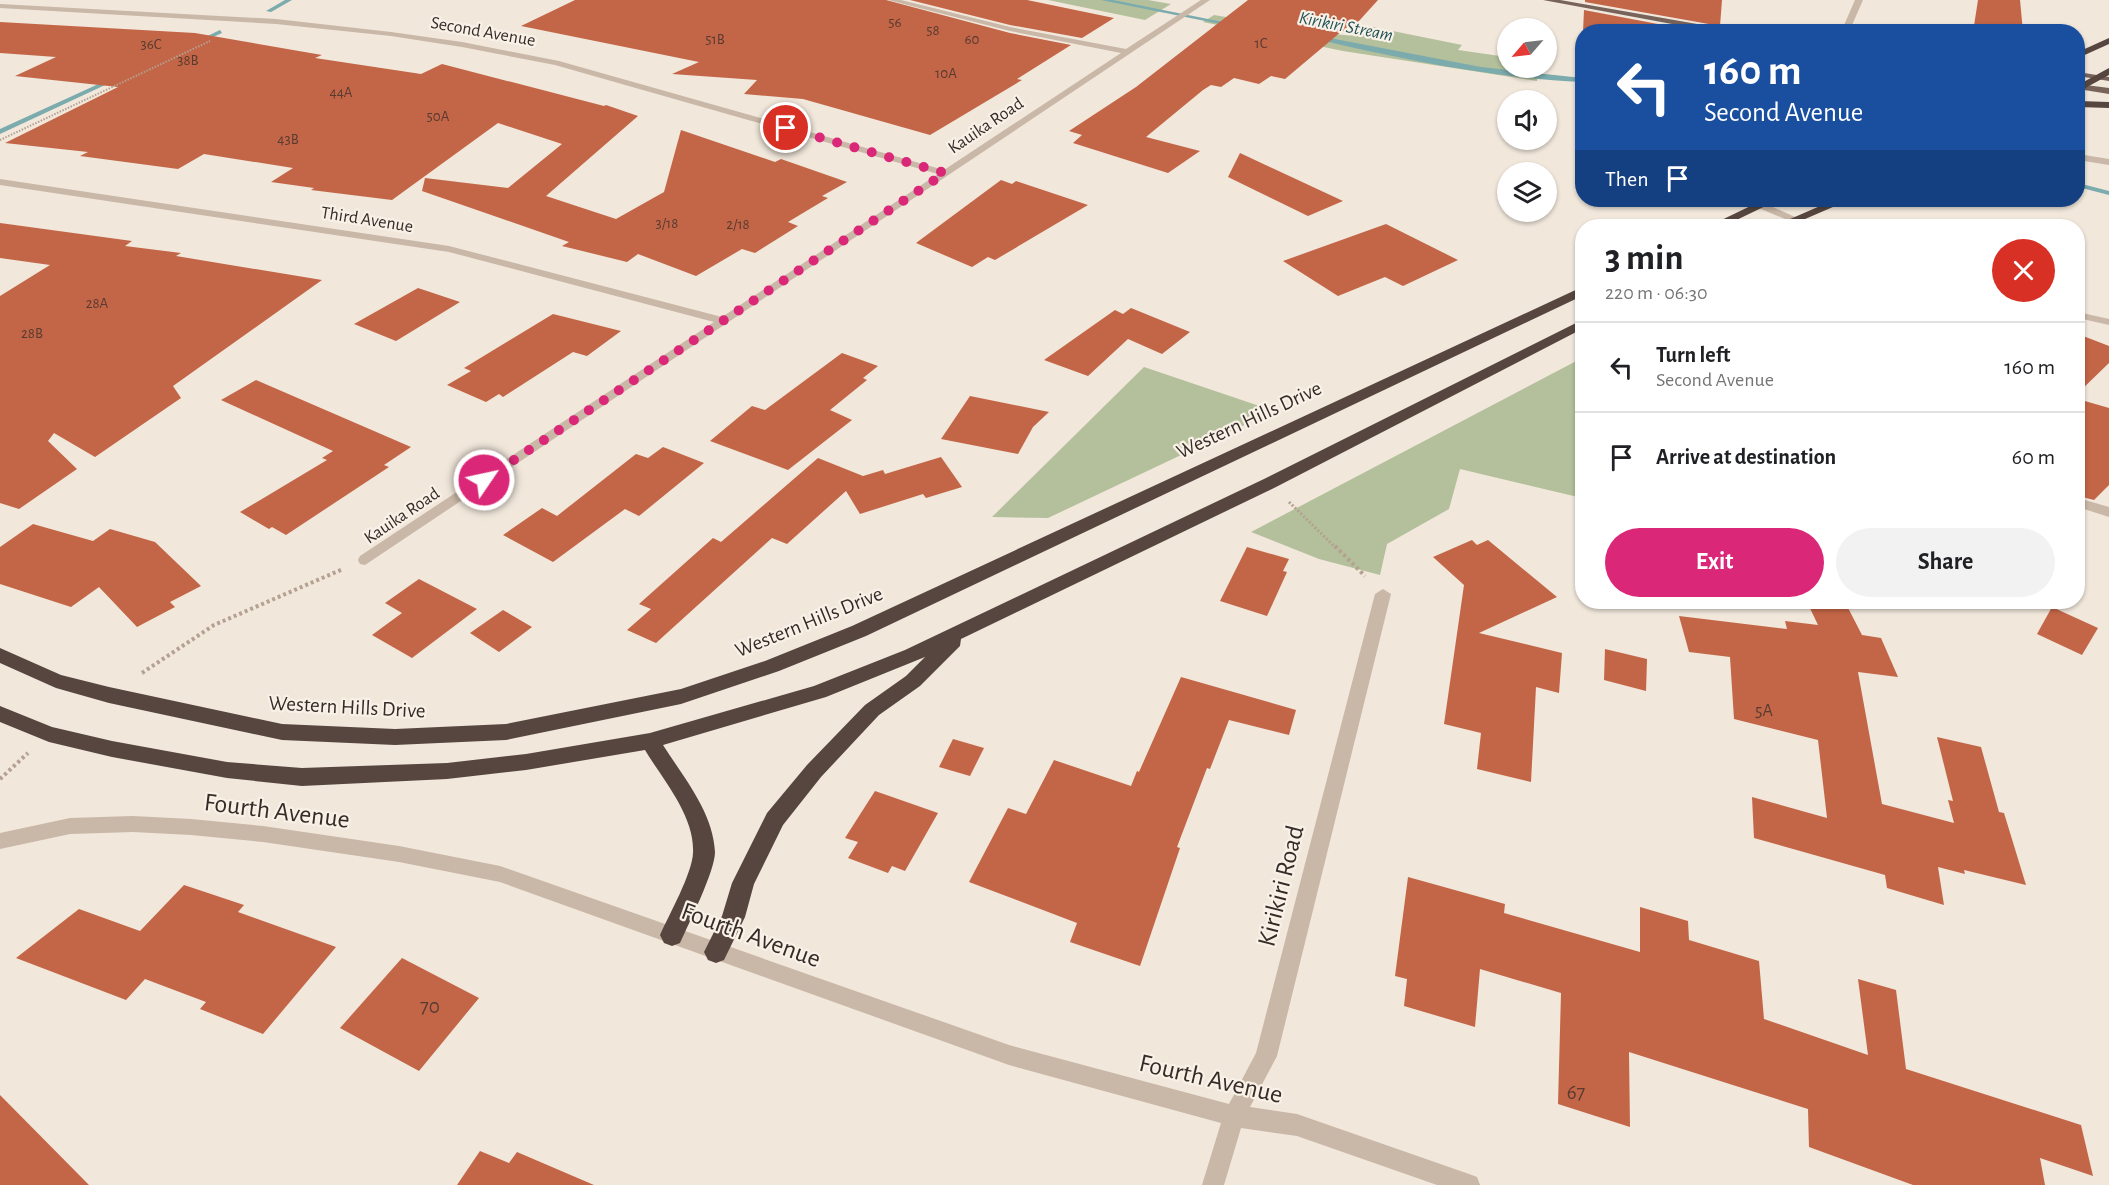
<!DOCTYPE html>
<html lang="en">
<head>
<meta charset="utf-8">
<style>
  body { margin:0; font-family:"Alegreya Sans",sans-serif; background:#f2f2f2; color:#202124; height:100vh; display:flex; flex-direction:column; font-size:22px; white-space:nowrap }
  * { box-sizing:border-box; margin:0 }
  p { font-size:20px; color:#757577 }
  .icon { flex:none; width:33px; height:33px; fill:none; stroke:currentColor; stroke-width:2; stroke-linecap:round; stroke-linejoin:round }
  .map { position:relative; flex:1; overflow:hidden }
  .side { position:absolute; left:1575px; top:219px; width:510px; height:390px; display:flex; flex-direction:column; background:#fff; border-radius:24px; box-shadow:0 2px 4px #0004 }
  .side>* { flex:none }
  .top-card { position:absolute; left:1575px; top:24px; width:510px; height:183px; border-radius:24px; box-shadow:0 2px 4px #0004; background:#1a4fa0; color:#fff; overflow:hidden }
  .needle { width:39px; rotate:242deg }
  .buttons { position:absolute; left:1497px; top:18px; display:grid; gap:12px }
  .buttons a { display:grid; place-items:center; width:60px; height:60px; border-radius:50%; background:#fff; box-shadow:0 2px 4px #0004; font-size:30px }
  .pin { position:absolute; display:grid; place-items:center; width:51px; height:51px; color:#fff; margin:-26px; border:3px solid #fff; border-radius:50%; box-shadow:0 2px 6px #0007 }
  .me { position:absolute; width:66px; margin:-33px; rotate:56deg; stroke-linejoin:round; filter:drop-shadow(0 0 4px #0008) }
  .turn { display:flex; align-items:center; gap:21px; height:126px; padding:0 30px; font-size:27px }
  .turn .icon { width:78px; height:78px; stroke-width:2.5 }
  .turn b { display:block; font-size:42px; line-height:51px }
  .then { display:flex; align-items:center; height:57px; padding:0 30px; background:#0003; gap:12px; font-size:22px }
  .round { display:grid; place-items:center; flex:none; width:63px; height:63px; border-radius:32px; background:#f2f2f2 }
  .overview { display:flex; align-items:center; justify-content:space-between; height:102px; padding:0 30px }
  h1 { font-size:36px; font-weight:700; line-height:45px }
  .primary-button { display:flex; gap:12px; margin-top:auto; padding:12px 30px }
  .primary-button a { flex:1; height:69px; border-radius:36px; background:#db2777; color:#fff; font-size:24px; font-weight:700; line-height:69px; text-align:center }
  .primary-button a+a { background:#f2f2f2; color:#202124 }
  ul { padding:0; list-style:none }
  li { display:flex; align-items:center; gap:18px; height:90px; padding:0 30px; border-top:2px solid #e0e0e0 }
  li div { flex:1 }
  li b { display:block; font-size:22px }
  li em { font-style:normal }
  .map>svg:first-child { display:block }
  .green { fill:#b3c09b }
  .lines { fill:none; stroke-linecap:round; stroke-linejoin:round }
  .stream { fill:#7babad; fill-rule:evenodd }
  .building { fill:#c36647 }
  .path-far2 { stroke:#b4a191; stroke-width:2; stroke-dasharray:1.5 1.5; stroke-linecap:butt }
  .path-far1 { stroke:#b4a191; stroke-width:3; stroke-dasharray:2 2; stroke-linecap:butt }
  .path { stroke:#b4a191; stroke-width:4; stroke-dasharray:3 3; stroke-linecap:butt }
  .minor { fill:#c9b7a7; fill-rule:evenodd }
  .major { fill:#776359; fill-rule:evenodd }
  .highway { fill:#56463f; fill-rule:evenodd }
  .route { stroke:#db2777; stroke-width:10; stroke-dasharray:0 18 }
  .labels { text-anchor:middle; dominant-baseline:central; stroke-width:4.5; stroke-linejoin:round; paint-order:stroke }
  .far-number-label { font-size:15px; fill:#583a30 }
  .far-water-label { font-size:18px; font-style:italic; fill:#1e5256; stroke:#f9f1e7 }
  .far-street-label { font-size:18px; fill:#352c28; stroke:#f9f1e7 }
  .number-label { font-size:18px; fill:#583a30 }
  .street-label { font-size:21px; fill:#352c28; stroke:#f9f1e7 }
  .near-number-label { font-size:21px; fill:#583a30 }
  .near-street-label { font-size:26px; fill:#352c28; stroke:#f9f1e7 }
</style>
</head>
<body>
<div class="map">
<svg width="2109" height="1185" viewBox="0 0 2109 1185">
  <rect width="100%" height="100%" fill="#f1e7db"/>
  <g class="green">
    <path d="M1048,0H1148L1171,4L1145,20Z"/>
    <path d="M1214,15L1319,33L1356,36L1368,26L1462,45L1458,50L1507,57L1508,68H1537V81L1343,51L1203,22Z"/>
    <path d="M1582,358V498L1460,469L1449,509L1387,544L1380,575L1319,559L1251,532Z"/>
    <path d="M1144,367L1274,411L1048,518L992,517Z"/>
  </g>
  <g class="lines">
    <g class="stream">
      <path d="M285,0H292L271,12L266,11Z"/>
      <path d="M1101,0H1113L1238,25L1235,27Z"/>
      <path d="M220,30L222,33L200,43L195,42Z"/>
      <path d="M1314,35L1481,67L1582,78V82C1492,78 1400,59 1312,38Z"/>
      <path d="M116,76L119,78L118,79L0,134V129Z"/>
      <path d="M2078,183L2109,191V195L2078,187Z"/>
    </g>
  </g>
  <g class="building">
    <path d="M575,0H886L1010,33L1071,45L1017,79L1022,80L930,135L803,99L744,94L757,80L672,74L699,62L521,26Z"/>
    <path d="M910,0H1027L1114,18L1082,38L1010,25Z"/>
    <path d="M1248,0H1378L1349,32L1342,31L1285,79L1271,76L1259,84L1234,78L1221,87L1211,85L1203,90L1146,137L1200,151L1168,173L1073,143L1082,135L1069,131L1136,87Z"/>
    <path d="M1585,0H1722L1720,26L1585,2Z"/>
    <path d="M1978,0H2020L2023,32H1973Z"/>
    <path d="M1584,10L1700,32H1583Z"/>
    <path d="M0,22L195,33L322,55L315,58L421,74L442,64L604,106L606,105L638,116L546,196L616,219L664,192L681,130L775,162L781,159L847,182L822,196L828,198L788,222L798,226L755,253L742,249L696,276L638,254L627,262L562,246L569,242L422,191L425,178L508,188L562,144L498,123L392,200L311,190L314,188L271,182L293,168L204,154L178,169L80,156L88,152L5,143L118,87L15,76L56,57L0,53Z"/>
    <path d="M1240,153L1343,201L1308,216L1228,177Z"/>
    <path d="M1001,180L1012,184L1016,181L1088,205L995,260L988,257L972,267L916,243Z"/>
    <path d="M0,223L132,241L125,246L181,253L176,256L322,280L173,386L181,398L95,457L54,433L48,441L77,469L19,509L0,503V296L50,265L0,258Z"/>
    <path d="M1386,224L1458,260L1403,286L1385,277L1338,296L1283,261Z"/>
    <path d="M418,288L460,302L396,341L354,324Z"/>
    <path d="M1131,308L1190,332L1162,354L1128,339L1088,376L1044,360L1115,310L1123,314Z"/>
    <path d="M553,314L621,331L587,356L573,352L503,397L499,394L486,402L447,385L471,371L464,368Z"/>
    <path d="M2078,334L2109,346V363L2078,393Z"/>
    <path d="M842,353L878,366L863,378L867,380L830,410L852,420L788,470L710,441L752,406L765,410Z"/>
    <path d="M256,380L411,447L384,465L389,467L286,535L272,527L269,529L240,512L327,460L322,458L333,451L221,400Z"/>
    <path d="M970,396L1049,412L1033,427L1018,454L941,439Z"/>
    <path d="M2078,399L2109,408V485L2094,500L2078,496Z"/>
    <path d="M663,447L704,463L639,516L625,509L553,562L503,535L542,508L557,516L636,454L648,458Z"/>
    <path d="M941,457L962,487L926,498L923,494L860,514L846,491L787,544L772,538L656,643L627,630L651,609L639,604L713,538L721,542L818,458L863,476L883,470L885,474Z"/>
    <path d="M33,524L93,541L110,529L155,542L201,586L170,602L175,607L137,627L99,587L71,607L0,584V547Z"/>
    <path d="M1472,540L1477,545L1488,540L1557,597L1479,633L1562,653L1559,693L1536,687L1531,782L1477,769L1481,733L1444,724L1464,585L1433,557Z"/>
    <path d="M1247,547L1289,559L1283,571L1287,572L1267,616L1220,601Z"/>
    <path d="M419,579L477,609L412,658L372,635L402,613L385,603Z"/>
    <path d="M1807,602H1845L1862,635L1881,638L1898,677L1858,672L1882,804L1954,823L1948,800L1953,801L1937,737L1981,747L1999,812L2004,813L2026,885L1964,870L1965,874L1938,867L1944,905L1887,888L1885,875L1754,838L1752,797L1827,818L1818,740L1734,719L1730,657L1689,652L1679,616L1787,629L1785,621L1818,625Z"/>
    <path d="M2052,607L2098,628L2082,655L2037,634Z"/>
    <path d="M503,610L532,627L499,652L470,633Z"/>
    <path d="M1605,649L1647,659L1646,691L1604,680Z"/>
    <path d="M1181,677L1296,710L1289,735L1229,720L1210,769L1207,768L1177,847L1180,848L1140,966L1070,942L1077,923L969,882L1008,808L1026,814L1054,760L1131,786L1137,771L1139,772Z"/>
    <path d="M953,739L984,748L970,776L939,767Z"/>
    <path d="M875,791L938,813L905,871L892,866L888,873L848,858L858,842L845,838Z"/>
    <path d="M1408,877L1505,904L1504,913L1640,952V907L1688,921L1689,940L1759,961L1764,1019L1868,1055L1858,979L1896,990L1906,1069L2081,1125L2093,1176L2040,1158L2045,1185H1913L1809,1147L1808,1109L1629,1052L1630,1127L1558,1104L1561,993L1480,969L1475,1027L1404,1006L1407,979L1395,976Z"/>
    <path d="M184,885L244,905L238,912L336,947L263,1034L200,1009L206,1002L145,979L126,1000L16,958L79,909L140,931Z"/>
    <path d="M402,958L479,998L419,1071L340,1028Z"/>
    <path d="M0,1095L89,1185H0Z"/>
    <path d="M480,1151L509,1163L517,1152L594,1185H457Z"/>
  </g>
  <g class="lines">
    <path class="path-far2" d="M0,140L210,41"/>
    <path class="path-far1" d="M1289,502L1336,548"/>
    <g class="path">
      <path d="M1335,546L1365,576"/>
      <path d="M142,673L214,625L343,569"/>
      <path d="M0,779L28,753"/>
    </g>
    <g class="minor">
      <path d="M888,0H901L1010,27L1126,49L1201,0H1210L365,565L360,564L358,560L360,556L714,322L449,252L0,185V179L449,246L722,317L938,174L555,65L462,47L391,36L276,24L0,8V4L276,19L391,32L462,42L559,61L944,170L1121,53L1010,31Z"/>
      <path d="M1855,0H1863L1849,32H1841Z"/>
      <path d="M2078,154L2109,159V165L2078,160Z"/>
      <path d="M1756,203H1764L1815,226H1802L1756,207Z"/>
      <path d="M2078,312L2109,319V325L2078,318Z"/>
      <path d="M2078,498L2109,507V517L2078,507Z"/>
      <path d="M1383,589L1391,594L1277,1056L1250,1107L1297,1114L1469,1174L1477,1177L1480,1185H1437L1297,1136L1241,1128L1224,1185H1202L1221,1123L1009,1065L500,882L399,862L263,842L191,835L133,832L70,834L0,849V833L70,818L133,816L191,819L263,826L399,846L500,866L1009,1045L1229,1104L1256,1053L1375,594Z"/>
    </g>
    <g class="major">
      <path d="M1543,0H1560L1720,28L1765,32H1715Z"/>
      <path d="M2078,72L2109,77V81L2078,76Z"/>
      <path d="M2078,84L2109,88V94L2078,89Z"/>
    </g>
    <g class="highway">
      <path d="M2109,38V44L2078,58V52Z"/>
      <path d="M2109,68V75L2078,92V85Z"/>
      <path d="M2078,101L2109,102V108L2078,107Z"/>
      <path d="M1763,200H1778L1724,226H1709Z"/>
      <path d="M1834,200H1849L1789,226H1774Z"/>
      <path d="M1582,287V296L866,636L779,671L681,704L506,740L395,745L282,740L109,703L56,688L0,663V648L61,675L109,687L282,724L395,729L506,724L681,689L765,661L852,626Z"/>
      <path d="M1582,320V329L1276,487L961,639L960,646L920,686L879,715L821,777L783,825L754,884L745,917L724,960L716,963L708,960L704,952L722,916L732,883L767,813L807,765L865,705L906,676L925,657L826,697L663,745C684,778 713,812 715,852C715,871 689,923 680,943L672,946L664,943L660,935C669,915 692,874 693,853C695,816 663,780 645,750L526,770L447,779L302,786L227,778L112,757L49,742L0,722V706L52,727L112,741L227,762L302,768L447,763L526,754L650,733L814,686L905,650L1264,479Z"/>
    </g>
  </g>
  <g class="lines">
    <path class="route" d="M484,480L945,173L786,128"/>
  </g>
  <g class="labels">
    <g class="far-number-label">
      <text x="895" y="22">56</text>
      <text x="933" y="30">58</text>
      <text x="715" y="39">51B</text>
      <text x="972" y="39">60</text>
      <text x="1261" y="43">1C</text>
      <text x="151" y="44">36C</text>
      <text x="188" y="60">38B</text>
      <text x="946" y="73">10A</text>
      <text x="341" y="92">44A</text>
      <text x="438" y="116">50A</text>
      <text x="288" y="139">43B</text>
      <text x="667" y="223">3/18</text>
      <text x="738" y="224">2/18</text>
      <text x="97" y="303">28A</text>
      <text x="32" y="333">28B</text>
    </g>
    <g class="far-water-label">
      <text transform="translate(1346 27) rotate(11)">Kirikiri Stream</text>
    </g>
    <g class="far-street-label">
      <text transform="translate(483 32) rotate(10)">Second Avenue</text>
      <text transform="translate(986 126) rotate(-34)">Kauika Road</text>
      <text transform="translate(367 220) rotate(9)">Third Avenue</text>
      <text transform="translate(402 516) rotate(-34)">Kauika Road</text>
    </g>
    <g class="number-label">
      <text x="1764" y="711">5A</text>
    </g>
    <g class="street-label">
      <text transform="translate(1249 420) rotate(-25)">Western Hills Drive</text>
      <text transform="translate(809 622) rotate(-22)">Western Hills Drive</text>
      <text transform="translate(347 707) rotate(3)">Western Hills Drive</text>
    </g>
    <g class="near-number-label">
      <text x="430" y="1006">70</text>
      <text x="1576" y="1092">67</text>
    </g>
    <g class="near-street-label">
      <text transform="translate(277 811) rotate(7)">Fourth Avenue</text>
      <text transform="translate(1281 886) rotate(-76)">Kirikiri Road</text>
      <text transform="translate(751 935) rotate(20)">Fourth Avenue</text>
      <text transform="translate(1211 1079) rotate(13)">Fourth Avenue</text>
    </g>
  </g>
</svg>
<div class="buttons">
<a><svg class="needle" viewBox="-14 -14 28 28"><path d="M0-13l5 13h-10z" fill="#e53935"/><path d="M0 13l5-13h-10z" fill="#757577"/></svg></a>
<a><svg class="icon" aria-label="sound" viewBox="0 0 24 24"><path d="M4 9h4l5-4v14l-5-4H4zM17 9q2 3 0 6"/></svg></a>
<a><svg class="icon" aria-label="layers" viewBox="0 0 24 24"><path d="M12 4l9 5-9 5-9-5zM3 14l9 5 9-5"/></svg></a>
</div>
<div class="pin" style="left:786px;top:128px;background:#d93025"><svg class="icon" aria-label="arrive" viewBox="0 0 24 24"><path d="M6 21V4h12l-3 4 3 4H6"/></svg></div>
<svg class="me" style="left:484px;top:480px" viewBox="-20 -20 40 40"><circle r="17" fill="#db2777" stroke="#fff" stroke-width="3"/><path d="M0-11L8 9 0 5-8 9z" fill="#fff"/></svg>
<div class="top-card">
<div class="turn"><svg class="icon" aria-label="left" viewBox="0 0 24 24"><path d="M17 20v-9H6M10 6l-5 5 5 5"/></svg><div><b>160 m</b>Second Avenue</div></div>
<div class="then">Then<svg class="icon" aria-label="arrive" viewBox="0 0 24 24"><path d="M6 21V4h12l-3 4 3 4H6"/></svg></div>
</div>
<section class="side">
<div class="overview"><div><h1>3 min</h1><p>220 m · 06:30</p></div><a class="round" style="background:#d93025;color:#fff"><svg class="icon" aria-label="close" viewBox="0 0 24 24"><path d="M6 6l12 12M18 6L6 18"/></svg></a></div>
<ul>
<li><svg class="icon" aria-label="left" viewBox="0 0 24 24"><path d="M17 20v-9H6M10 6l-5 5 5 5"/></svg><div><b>Turn left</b><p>Second Avenue</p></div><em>160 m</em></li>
<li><svg class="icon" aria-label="arrive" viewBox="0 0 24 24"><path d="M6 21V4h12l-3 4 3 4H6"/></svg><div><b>Arrive at destination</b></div><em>60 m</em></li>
</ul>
<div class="primary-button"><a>Exit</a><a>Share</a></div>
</section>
</div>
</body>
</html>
